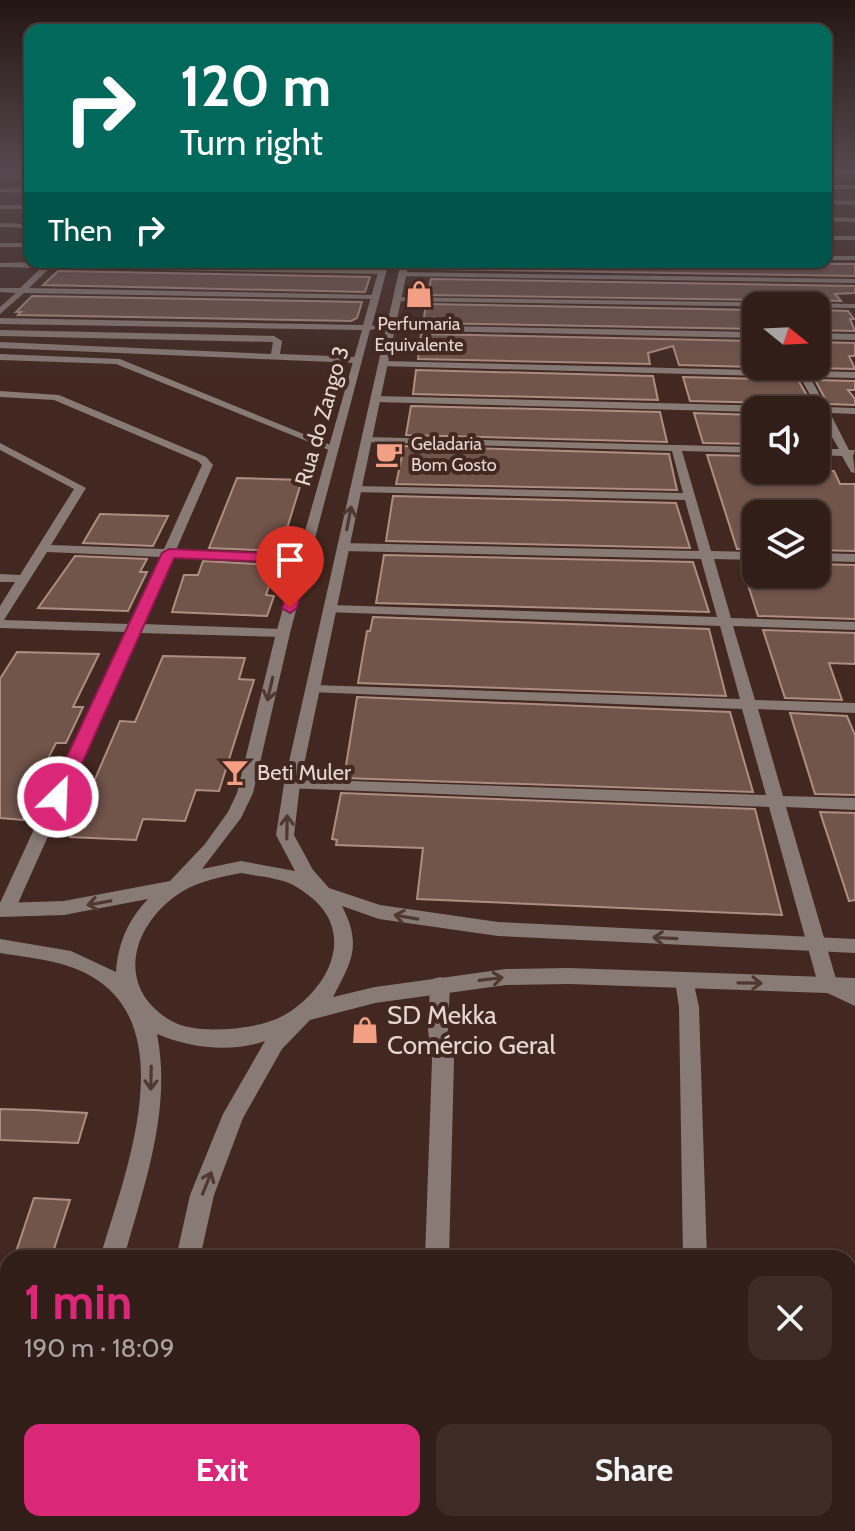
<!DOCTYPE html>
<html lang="en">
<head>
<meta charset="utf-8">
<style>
  body { margin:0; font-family:Cabin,sans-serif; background:#3d2b25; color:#f1f3f6; height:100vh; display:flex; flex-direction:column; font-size:30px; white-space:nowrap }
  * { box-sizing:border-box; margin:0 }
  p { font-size:26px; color:#a8a2a2 }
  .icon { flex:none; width:44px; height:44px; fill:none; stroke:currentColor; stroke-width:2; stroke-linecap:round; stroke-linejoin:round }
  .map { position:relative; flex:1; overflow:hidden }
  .drawer { position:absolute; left:0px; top:1250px; width:856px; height:282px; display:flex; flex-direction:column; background:#321e18; border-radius:24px 24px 0 0; box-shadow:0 2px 6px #0004,0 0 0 2px #4d3c37 }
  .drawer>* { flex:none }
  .guide { position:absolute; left:24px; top:24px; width:808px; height:244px; border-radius:16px; box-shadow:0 2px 6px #0004,0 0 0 2px #4d3c37; background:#00695c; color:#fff; overflow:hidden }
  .needle { width:52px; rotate:108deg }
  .tools { position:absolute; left:742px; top:292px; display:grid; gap:16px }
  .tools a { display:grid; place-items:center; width:88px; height:88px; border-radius:16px; background:#321e18; box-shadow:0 2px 6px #0004,0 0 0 2px #4d3c37; font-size:40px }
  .pin { position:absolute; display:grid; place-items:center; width:68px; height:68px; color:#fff; margin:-82px -34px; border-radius:50% 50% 50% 0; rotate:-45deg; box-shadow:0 0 8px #0007 }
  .pin .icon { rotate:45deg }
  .me { position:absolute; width:88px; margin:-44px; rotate:24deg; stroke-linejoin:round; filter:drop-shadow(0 0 6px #0008) }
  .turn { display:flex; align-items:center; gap:28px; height:168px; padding:0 24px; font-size:36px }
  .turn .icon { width:104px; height:104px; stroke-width:2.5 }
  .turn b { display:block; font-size:56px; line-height:68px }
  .then { display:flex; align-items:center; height:76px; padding:0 24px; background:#0003; gap:16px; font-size:30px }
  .round { display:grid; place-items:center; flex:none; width:84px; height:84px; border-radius:16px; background:#3d2b25 }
  .headline { display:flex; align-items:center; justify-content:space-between; height:136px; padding:0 24px }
  h1 { font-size:48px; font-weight:800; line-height:60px; color:#db2777 }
  .action { display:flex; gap:16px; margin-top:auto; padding:16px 24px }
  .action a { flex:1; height:92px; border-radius:16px; background:#db2777; color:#fff; font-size:32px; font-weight:800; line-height:92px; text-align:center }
  .action a+a { background:#3d2b25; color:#f1f3f6 }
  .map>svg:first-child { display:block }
  .building { fill:#71544a; stroke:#ae8e83; stroke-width:2 }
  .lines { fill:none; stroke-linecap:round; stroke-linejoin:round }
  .minor { fill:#887a75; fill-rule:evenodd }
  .tertiary { fill:#887a75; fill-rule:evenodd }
  .oneway { stroke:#503831 }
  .route { fill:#db2777; stroke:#8e194d; stroke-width:2 }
  .labels { text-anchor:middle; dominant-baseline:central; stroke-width:8; stroke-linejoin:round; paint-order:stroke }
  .far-poi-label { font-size:18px; fill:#e7d5cf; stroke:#422820 }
  .street-label { font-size:22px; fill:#e7d5cf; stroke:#422820 }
  .poi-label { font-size:22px; fill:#e7d5cf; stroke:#422820; text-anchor:start }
  .near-poi-label { font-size:26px; fill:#e7d5cf; stroke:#422820; text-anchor:start }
</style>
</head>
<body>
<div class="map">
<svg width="855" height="1531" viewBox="0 0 855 1531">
  <rect width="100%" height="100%" fill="#422820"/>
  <g class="building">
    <path d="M173,262L294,263L374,262L373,267Z"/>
    <path d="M435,262L855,264V276L433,269Z"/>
    <path d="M58,271L370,277L365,292L43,285Z"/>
    <path d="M431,279L855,286V293L835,294L841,301L428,295Z"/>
    <path d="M32,296L362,302L357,318L351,321L18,315L21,312H16Z"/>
    <path d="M426,304L756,310V329L423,323Z"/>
    <path d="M816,310L848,311L854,319H850L855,331L816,330Z"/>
    <path d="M421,334L756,341V366L793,368L679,365L673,346L648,353L650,364L418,359Z"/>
    <path d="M816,342L855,343V356H849L855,369L809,368L816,366Z"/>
    <path d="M416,370L653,376L658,400L413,394Z"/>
    <path d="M683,377L798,380L812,404L690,401Z"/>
    <path d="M815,380L855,381V390H848L855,399V405L828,404Z"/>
    <path d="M411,406L660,412L667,442L406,435Z"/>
    <path d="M694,413L756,415V444L703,443Z"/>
    <path d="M404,446L669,454L677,490L396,484Z"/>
    <path d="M707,455L756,456V470L834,471L840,484H855V551L816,550V514H756V549H737Z"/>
    <path d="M237,478L302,480L280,551L209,548Z"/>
    <path d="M393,496L676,503L690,548L386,541Z"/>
    <path d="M100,514L168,516L153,546L83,543Z"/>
    <path d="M384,555L693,562L709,612L376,603Z"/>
    <path d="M75,556L147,559L140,572H147L128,611L38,608Z"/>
    <path d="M203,561L276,565L266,595L274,596L267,616L172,612L184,575H198Z"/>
    <path d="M741,563H756V574H816V564L855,565V619L758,616Z"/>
    <path d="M373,617L709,629L726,696L358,683L367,631H370Z"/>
    <path d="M763,630L855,633V664L829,663L842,700L785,698Z"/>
    <path d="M17,652L99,654L73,707H83L66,743H56L33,788L40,789L23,820L0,818V679Z"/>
    <path d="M163,656L245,658L239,679L254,680L219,791L196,790L185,821L143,819L136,840L70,837L120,721L135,722Z"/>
    <path d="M357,697L730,712L753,792L344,778Z"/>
    <path d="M790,713L847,716L855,735V795L815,794Z"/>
    <path d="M341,793L755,809L782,915L417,899L423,848L336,845L337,840L332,839Z"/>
    <path d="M820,812L855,813V900L849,901Z"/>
    <path d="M0,1109L34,1110L87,1113L78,1143L0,1140Z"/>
    <path d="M34,1198L70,1200L51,1258H14Z"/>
  </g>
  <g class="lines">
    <g class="minor">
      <rect x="0" y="174" width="30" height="4"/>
      <rect x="826" y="185" width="29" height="4"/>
      <path d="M0,188L30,189V193L0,192Z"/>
      <path d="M826,200L855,201V205L826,204Z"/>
      <rect x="0" y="205" width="30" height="4"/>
      <path d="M826,217L855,218V222L826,221Z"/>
      <path d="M0,223L30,224V228L0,227Z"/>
      <rect x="826" y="236" width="29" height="4"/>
      <rect x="0" y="243" width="30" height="4"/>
      <rect x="826" y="256" width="29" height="4"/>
      <path d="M48,262L382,270L386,272L382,274L50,268L29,288L376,295L380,297L376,299L24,293L0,314V307L16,293L0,292V288H20L41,268L0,267V263Z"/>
      <path d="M402,272L855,279V283L399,276Z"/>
      <path d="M393,297L855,304V308L396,301Z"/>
      <path d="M391,325L756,332V338L388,330L387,328Z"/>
      <path d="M0,330L274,336L282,341L280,354L357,357L362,360L357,363L0,348V342L271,354L273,342L0,336Z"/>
      <path d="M816,333L855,334V340L816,339Z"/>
      <path d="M0,354L120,359L338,448L329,450L116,364L0,360Z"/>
      <path d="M383,361L797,371L796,366H804L807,371L855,372V378L810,377L826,407L855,408V414L830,413L849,450H855L853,456L855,473L851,472L842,456L816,455V449H839L816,410L756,412L375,402L370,399L375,396L817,407L800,377L380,366V362Z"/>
      <path d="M0,391L59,395L206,457L213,465L176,550L304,555L310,559L304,563L172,557L142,624L283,629L290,633L283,637L139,633L15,910L13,915H0V903L125,632L0,628V606L15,582H0V574L20,575L74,489L0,450V443L86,488L51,545L164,549L202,465L198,461L54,400L0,397ZM47,552L160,557L129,624L4,620Z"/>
      <path d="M366,437L756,447V453L682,451L711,551L756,552V560L714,559L731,618L855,622V630L733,626L755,700L855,703V713L758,709L783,796L855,798V810L786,807L836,979L855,989V1006L821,990L818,984L769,807L286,788L284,784L286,780L292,779L766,795L742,709L309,692L307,689L314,685L740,699L720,626L324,612V606L329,605L717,617L701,559L343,551L337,547L343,543L699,551L685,500L355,492L349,489L355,486L683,493L672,451L362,442V438Z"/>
      <path d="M816,553L855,554V562L816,561Z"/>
      <path d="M685,973L692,975L699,1007L707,1258H683L679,1007L675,981L678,975Z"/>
      <path d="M440,977L447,979L450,985L448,1030L454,1060L449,1258H425L432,1060L428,1030L430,985L433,979Z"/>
      <path d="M408,1524H436L435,1531H405Z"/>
      <path d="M687,1524H743L746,1531H685Z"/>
    </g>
    <g class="tertiary">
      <rect x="826" y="170" width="29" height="4"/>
      <path d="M381,262H389L372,325L378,328L370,330L290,633L253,793L241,818L202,869L241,861L295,871L276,835L284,784L401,262H409L300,784L294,835L313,870L329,888L380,905L498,922L855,939V953L498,936L379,919L342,906C362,945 352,961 333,997L375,987L506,969L569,968L855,978V994L569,984L506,985L375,1003L310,1020L282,1049L243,1118L214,1195L200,1258H176L190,1195L223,1114L265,1041C232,1053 189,1048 157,1034C172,1110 144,1185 124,1258H100C123,1179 185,1027 89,975C62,960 30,958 0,953V939L71,951L116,972C118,943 128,920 148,899L64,915L0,917V903L64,901L170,881L205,844L228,812L237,793L276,633L362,330L0,324V318L363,325ZM241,873C256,876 274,877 289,883C294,885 300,889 304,892C355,926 335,981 291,1011C272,1024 250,1027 228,1029C208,1030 185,1030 168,1019C113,984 134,921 183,891C200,881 221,877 241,873Z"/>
      <path d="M29,1524H57L56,1531H26Z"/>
      <path d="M114,1524H142V1531H112Z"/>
    </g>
  </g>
  <defs><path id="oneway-shaft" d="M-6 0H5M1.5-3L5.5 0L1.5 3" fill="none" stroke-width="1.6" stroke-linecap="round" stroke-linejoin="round" transform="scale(2)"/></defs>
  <g class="oneway">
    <use href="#oneway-shaft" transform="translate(349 518) rotate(-79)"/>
    <use href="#oneway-shaft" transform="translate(270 689) rotate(103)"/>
    <use href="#oneway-shaft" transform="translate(287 827) rotate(-89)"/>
    <use href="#oneway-shaft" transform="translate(99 903) rotate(170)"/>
    <use href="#oneway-shaft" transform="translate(406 917) rotate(-170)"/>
    <use href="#oneway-shaft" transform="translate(665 938) rotate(-177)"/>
    <use href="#oneway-shaft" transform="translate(491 979) rotate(-7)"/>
    <use href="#oneway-shaft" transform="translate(750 983) rotate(1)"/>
    <use href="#oneway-shaft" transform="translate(151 1078) rotate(91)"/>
    <use href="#oneway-shaft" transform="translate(207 1183) rotate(-68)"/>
  </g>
  <linearGradient id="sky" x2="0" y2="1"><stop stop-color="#241612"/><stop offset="0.44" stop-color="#54484e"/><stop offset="1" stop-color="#54484e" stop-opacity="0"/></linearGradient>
  <rect width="855" height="381" fill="url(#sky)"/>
  <path class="route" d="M169,549L304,555L311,559L297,608L290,613L282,608L296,563L174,558L67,797L58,804L51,802L48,797L162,553Z"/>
  <defs>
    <g id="shop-bare" transform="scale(2.16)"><path d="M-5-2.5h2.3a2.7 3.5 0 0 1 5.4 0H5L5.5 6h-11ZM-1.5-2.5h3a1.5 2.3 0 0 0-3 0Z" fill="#f39f84" stroke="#422820" stroke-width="2.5" paint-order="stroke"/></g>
    <g id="cafe-bare" transform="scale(2.16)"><path d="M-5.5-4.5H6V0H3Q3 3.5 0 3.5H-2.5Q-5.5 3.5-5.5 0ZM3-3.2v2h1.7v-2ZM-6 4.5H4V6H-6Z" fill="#f39f84" stroke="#422820" stroke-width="2.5" paint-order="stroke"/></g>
    <g id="bar-bare" transform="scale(2.16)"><path d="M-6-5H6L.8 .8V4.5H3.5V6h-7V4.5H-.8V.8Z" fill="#f39f84" stroke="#422820" stroke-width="2.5" paint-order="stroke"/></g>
  </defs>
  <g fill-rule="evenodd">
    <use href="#shop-bare" x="419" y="294"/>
    <use href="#cafe-bare" x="389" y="454"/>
    <use href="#bar-bare" x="235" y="772"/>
    <use href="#shop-bare" x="365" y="1030"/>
  </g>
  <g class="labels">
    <g class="far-poi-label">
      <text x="419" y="324">Perfumaria<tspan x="419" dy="21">Equivalente</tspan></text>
      <text x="411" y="444" text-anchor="start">Geladaria<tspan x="411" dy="21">Bom Gosto</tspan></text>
    </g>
    <g class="street-label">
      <text transform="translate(322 416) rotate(-74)">Rua do Zango 3</text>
    </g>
    <g class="poi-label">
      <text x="257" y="772">Beti Muler</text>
    </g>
    <g class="near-poi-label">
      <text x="387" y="1015">SD Mekka<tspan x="387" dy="30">Comércio Geral</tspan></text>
    </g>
  </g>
</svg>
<div class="tools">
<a><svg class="needle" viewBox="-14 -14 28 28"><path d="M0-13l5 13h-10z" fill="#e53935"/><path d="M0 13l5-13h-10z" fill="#a8a2a2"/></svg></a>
<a><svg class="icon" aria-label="sound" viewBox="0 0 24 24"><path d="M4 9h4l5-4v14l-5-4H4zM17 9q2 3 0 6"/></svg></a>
<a><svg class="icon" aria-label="layers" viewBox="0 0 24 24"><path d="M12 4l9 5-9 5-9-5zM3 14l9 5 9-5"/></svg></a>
</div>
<div class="pin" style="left:290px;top:608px;background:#d93025"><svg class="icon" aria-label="arrive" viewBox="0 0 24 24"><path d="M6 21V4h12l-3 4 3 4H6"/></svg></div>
<svg class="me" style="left:58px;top:797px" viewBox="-20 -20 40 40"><circle r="17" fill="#db2777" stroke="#fff" stroke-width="3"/><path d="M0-11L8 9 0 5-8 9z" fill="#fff"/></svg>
<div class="guide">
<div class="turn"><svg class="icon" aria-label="right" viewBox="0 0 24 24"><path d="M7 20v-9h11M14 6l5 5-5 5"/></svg><div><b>120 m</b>Turn right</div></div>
<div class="then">Then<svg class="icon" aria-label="right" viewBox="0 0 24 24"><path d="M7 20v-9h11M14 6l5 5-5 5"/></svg></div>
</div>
<section class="drawer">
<div class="headline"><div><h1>1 min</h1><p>190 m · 18:09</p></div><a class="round"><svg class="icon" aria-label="close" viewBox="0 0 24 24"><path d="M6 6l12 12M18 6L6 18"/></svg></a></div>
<div class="action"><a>Exit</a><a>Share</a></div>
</section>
</div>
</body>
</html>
